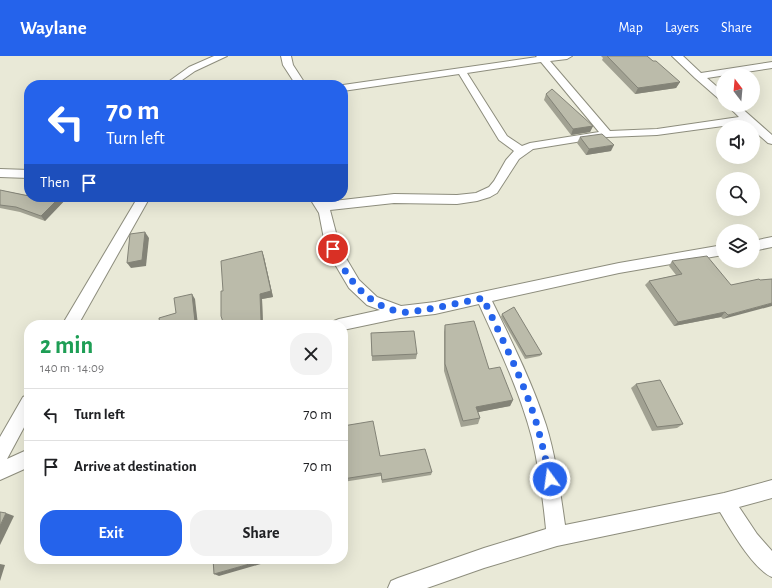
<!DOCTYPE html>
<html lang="en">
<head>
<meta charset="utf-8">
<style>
  body { margin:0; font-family:"Alegreya Sans",sans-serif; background:#f2f2f2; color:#202124; height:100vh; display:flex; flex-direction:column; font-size:15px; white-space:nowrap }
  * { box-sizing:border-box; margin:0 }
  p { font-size:13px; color:#757577 }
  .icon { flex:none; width:22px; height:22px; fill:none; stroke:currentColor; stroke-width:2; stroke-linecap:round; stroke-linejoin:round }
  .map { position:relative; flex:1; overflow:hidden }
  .panel { position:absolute; left:24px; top:264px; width:324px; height:244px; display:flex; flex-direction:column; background:#fff; border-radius:16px; box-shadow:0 4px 16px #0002 }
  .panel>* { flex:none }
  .banner { position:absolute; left:24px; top:24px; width:324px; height:122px; border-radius:16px; box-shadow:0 4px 16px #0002; background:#2563eb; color:#fff; overflow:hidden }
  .needle { width:26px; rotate:344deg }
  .buttons { position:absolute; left:716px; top:12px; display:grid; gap:8px }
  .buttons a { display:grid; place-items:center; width:44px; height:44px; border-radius:50%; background:#fff; box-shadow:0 4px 16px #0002; font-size:20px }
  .pin { position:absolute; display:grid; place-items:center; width:34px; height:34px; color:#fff; margin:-17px; border:2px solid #fff; border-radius:50%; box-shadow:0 1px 4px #0007 }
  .me { position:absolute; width:44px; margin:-22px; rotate:346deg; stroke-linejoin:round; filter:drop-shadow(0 0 3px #0008) }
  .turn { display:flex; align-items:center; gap:14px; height:84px; padding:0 16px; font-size:18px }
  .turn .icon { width:52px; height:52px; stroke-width:2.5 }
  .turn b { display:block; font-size:28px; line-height:34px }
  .then { display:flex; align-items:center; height:38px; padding:0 16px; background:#0003; gap:8px; font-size:15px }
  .round { display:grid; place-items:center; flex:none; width:42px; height:42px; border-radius:16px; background:#f2f2f2 }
  .head { display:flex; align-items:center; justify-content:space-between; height:68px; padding:0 16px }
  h1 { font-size:24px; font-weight:700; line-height:30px; color:#1e9e55 }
  .primary-button { display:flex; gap:8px; margin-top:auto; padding:8px 16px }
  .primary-button a { flex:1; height:46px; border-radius:16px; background:#2563eb; color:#fff; font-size:16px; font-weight:700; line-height:46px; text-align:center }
  .primary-button a+a { background:#f2f2f2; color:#202124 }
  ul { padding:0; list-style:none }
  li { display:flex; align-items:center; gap:12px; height:52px; padding:0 16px; border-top:1px solid #e0e0e0 }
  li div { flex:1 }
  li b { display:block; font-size:15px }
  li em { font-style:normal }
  header { display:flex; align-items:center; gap:24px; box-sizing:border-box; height:56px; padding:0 20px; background:#2563eb; color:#fff }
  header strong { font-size:19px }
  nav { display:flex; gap:22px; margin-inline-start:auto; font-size:14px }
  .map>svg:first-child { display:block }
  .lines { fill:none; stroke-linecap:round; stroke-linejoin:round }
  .minor-casing { stroke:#8d8d7d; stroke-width:2 }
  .minor { fill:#fff; fill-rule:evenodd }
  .wall { fill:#a1a192 }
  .shaded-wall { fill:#838377 }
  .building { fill:#bba; stroke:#838377 }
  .route { stroke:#2563eb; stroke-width:7; stroke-dasharray:0 12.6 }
</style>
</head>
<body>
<header>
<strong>Waylane</strong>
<nav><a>Map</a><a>Layers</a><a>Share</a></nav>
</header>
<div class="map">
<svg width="772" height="532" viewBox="0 0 772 532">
  <rect width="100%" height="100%" fill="#e9e9d7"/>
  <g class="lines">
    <g class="minor-casing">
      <g id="minor">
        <path d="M214,0H227L195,15L175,29H164L189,11Z"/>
        <path d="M281,0H291L293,9L306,29H296L283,9Z"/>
        <path d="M536,0H572L567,3L550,5L610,75L657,73L739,61L727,49H738L772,79V88L768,87L753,74V71H750L745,67L657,79L607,81L533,93L519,103L497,137L490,141L477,145L457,148L394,147L330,154L340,192L359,224L377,241L401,250L435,246L619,207L723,189V199L619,217L492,245C512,286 532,326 546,369C556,401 560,435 565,469L724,437L772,424V442L739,451L757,478L772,495V521C753,513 731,474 720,456L557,490L484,512L427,532H388L391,525L398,522L484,492L546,473C543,443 539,412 532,382C520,336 499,292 479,248L435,258L400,262L343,274V269H331L334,265L339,263L380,254L367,249L349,232L326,193L319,157L309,141H321L325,146L394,138L457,139L476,137L489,131L494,125L506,104L514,95L499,84L459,18L343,35V29L537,1ZM541,6L599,76L530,87L522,90L507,80L467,17Z"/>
        <path d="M672,0H683L701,17L772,6V12L707,22L723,36V44L719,43L695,22Z"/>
        <path d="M0,113L29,114V122L0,121Z"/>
        <path d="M138,141H150L78,269H62Z"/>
        <path d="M772,181V191L753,195V185Z"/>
        <path d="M29,338V362L7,403L29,393V411L0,424V381L23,341Z"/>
      </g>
    </g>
    <use href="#minor" class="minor"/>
  </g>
  <g class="wall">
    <path d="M601,0H647L653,5L680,26L676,32L635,38L602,4L603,2Z"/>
    <path d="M546,38L593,70L590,76L571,79L544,44Z"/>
    <path d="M580,81L611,95L586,99L577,87Z"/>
    <path d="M0,134L36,141H68L45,165L20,156L0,152Z"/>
    <path d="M262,195L264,201L273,241L262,243L263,269H224L223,235Z"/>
    <path d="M672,205L731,229L772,223L723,263L721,261L674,270L645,229L649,225L676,219L669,210Z"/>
    <path d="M502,258L542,298L540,300L525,303L501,261Z"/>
    <path d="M445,269L489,313L513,344L510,350L478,356L480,362L478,368L461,371L444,315V276Z"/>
    <path d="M371,277L417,298L416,303L372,305Z"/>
    <path d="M636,328L683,368L677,372L652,375L631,332Z"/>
    <path d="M343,370L380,400L432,416L431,419L382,427L381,420L343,426Z"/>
  </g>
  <g class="shaded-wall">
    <path d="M680,26L676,32L635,38L638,32Z"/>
    <path d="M593,70L590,76L571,79L573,73Z"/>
    <path d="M614,89L611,95L586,99L589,93Z"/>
    <path d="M60,141H68L45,165L41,160Z"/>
    <path d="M145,176L149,182L146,210L131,212L127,207Z"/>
    <path d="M262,195L264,201L273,241L262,243L263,269L261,265L260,238Z"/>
    <path d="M192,238L195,243L198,269H192Z"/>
    <path d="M772,247V250L723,263L728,259Z"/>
    <path d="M725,256L721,261L674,270L678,266Z"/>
    <path d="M513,344L510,350L474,357L476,351Z"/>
    <path d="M6,457L14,460L0,489V470Z"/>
    <path d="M267,503H271V505L219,520L214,518Z"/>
    <path d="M0,508L5,509L0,525Z"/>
  </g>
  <g class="building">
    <path d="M607,0H647L653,5H656L680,26L638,32Z"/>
    <path d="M552,33L593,70L573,73L546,38Z"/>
    <path d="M602,78L614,89L589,93L580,81Z"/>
    <path d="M0,134L29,140V141H60L41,160L16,151L0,149Z"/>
    <path d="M145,176L142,204L127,207L130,178Z"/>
    <path d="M262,195L271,235L260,238L261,265L233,269H224L221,260V235H223L221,205Z"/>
    <path d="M707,200L731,229L759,223L760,224L772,223V247L728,259L725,256L678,266L649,225L682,218L672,205Z"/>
    <path d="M192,238L195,266L192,267V269H160L159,262L176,257L174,242Z"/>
    <path d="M514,251L542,298L526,300L502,258Z"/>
    <path d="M474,265L489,313L500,311L513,344L476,351L480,362L463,365L445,308V269Z"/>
    <path d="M414,275L417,298L372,300L371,277Z"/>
    <path d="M660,324L683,368L657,371L636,328Z"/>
    <path d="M373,365L380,400L425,393L432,416L382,424L381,417L343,423V370Z"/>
    <path d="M0,456L6,457L0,470Z"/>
    <path d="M213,503H267L214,518Z"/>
  </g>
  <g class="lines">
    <path class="route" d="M333,193C347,222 367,250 401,256C407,257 415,255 422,254C442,251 463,246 483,242C502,283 524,325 537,369C542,387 546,405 550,423"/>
  </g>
</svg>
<div class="buttons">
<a><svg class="needle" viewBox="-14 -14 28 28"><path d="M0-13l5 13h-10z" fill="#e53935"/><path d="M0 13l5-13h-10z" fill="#757577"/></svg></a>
<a><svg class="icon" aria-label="sound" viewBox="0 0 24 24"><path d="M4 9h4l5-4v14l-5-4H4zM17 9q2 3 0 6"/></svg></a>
<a><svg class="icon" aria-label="search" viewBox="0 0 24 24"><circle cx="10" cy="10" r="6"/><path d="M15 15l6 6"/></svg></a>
<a><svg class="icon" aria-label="layers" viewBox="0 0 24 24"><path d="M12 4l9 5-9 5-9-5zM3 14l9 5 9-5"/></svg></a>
</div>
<div class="pin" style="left:333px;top:193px;background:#d93025"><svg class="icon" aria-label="arrive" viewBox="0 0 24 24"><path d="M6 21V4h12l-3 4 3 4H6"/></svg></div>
<svg class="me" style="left:550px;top:423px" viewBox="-20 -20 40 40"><circle r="17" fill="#2563eb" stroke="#fff" stroke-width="3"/><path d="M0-11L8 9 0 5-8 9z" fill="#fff"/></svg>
<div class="banner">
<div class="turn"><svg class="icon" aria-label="left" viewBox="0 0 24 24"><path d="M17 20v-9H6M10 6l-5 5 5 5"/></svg><div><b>70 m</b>Turn left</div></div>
<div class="then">Then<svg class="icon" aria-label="arrive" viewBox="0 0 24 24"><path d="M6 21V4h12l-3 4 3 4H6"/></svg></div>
</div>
<section class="panel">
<div class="head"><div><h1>2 min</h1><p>140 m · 14:09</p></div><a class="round"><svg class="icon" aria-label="close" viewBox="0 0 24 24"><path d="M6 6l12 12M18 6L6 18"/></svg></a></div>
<ul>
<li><svg class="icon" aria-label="left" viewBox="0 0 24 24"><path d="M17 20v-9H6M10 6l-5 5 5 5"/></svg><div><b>Turn left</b></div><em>70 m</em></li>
<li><svg class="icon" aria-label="arrive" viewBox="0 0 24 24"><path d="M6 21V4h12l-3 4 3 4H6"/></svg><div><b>Arrive at destination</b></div><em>70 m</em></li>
</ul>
<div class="primary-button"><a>Exit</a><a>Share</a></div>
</section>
</div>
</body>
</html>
